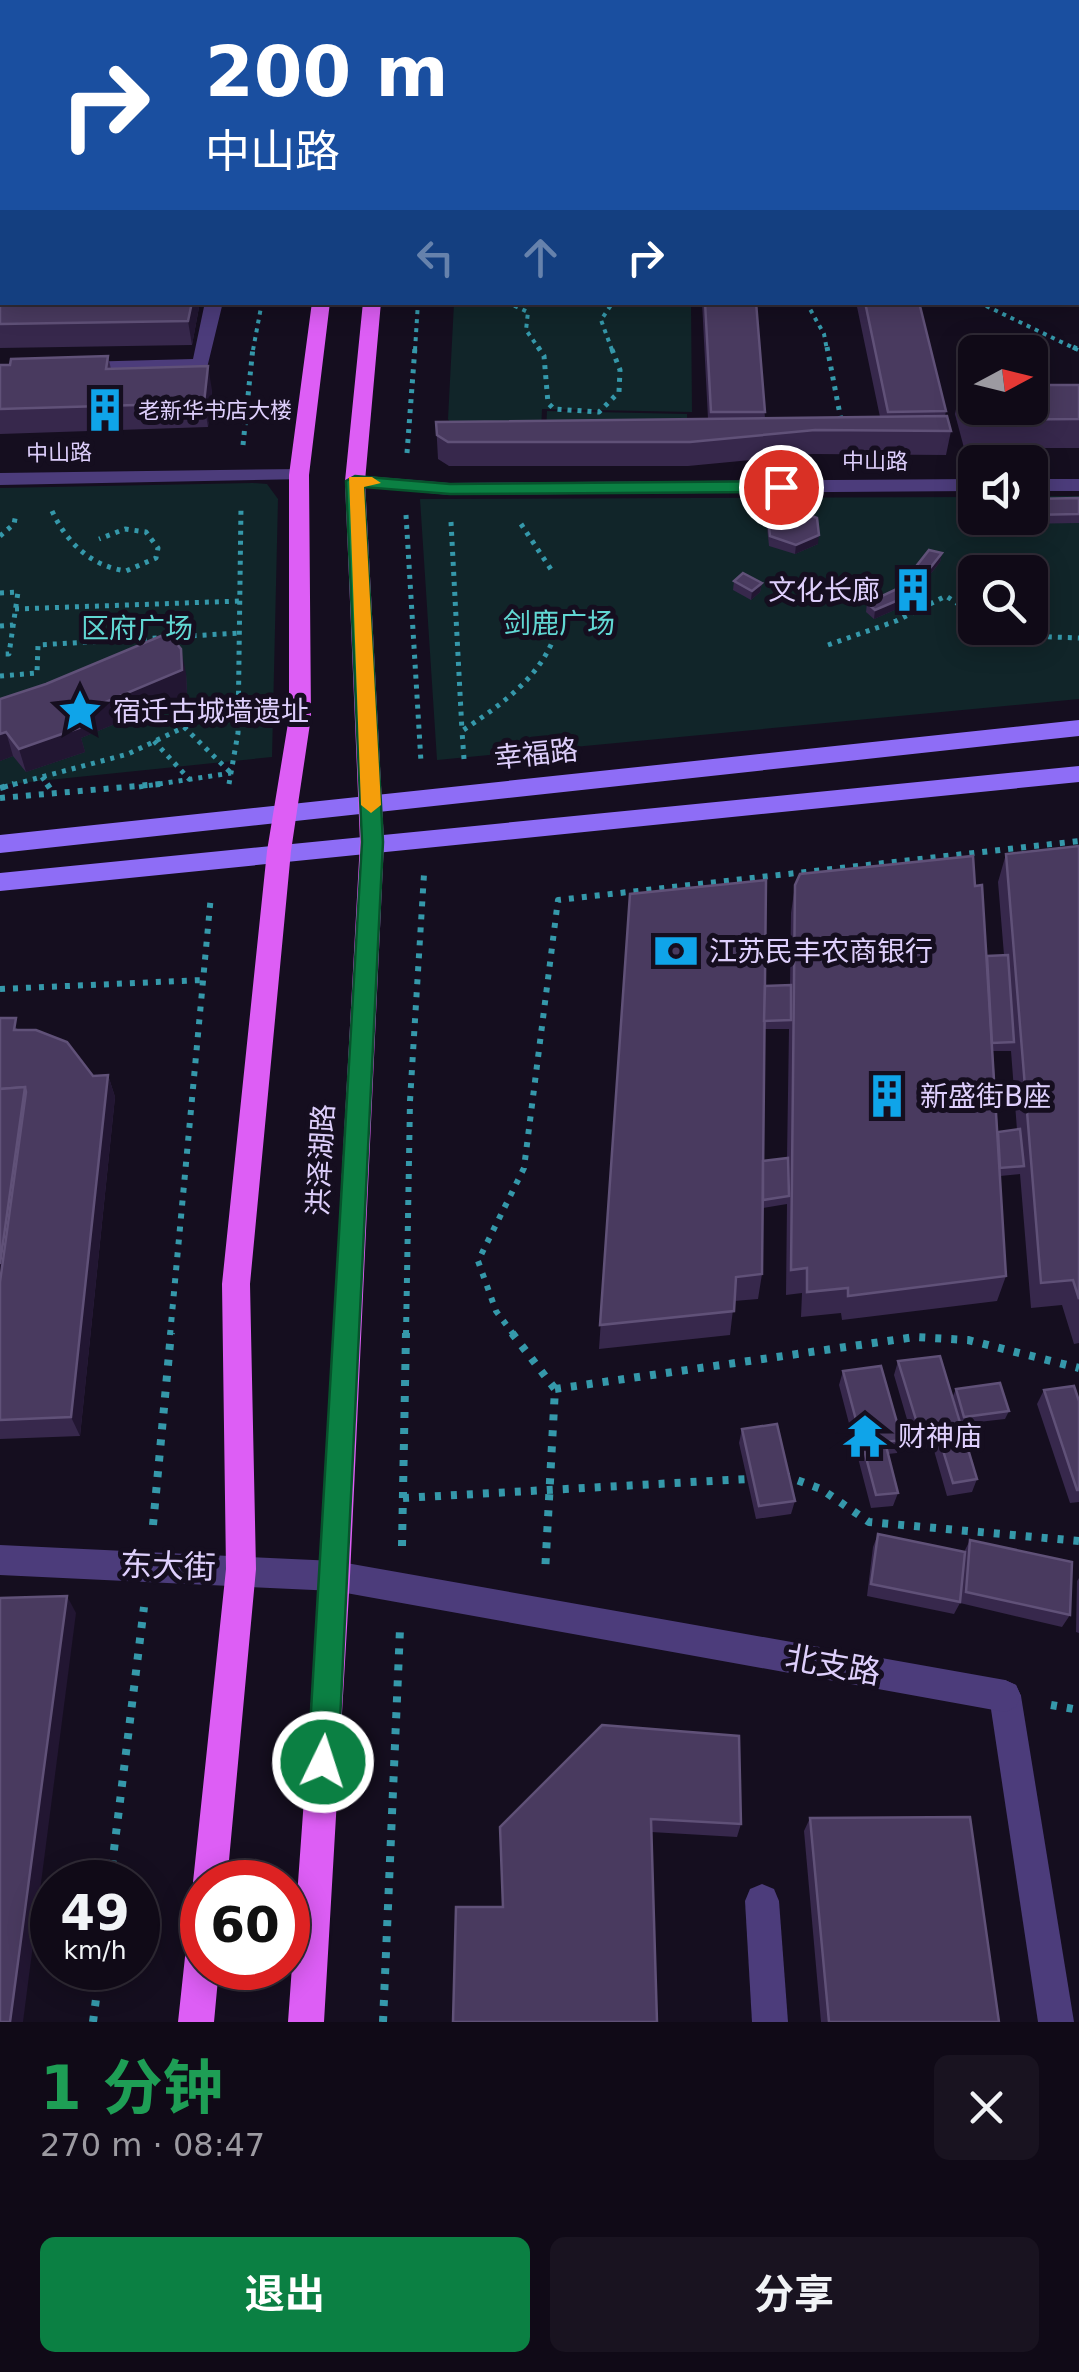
<!DOCTYPE html>
<html lang="zh">
<head>
<meta charset="utf-8">
<style>
  body { margin:0; font-family:"DejaVu Sans","Noto Sans SC",sans-serif; background:#191320; color:#f1f3f6; height:100vh; display:flex; flex-direction:column; font-size:38px; white-space:nowrap }
  * { box-sizing:border-box; margin:0 }
  p { font-size:32px; color:#9c9aa1 }
  .icon { flex:none; width:55px; height:55px; fill:none; stroke:currentColor; stroke-width:2; stroke-linecap:round; stroke-linejoin:round }
  .map { position:relative; height:2022px; overflow:hidden }
  .details { display:flex; flex-direction:column; background:#100a17; flex:1 }
  .details>* { flex:none }
  .guide { position:absolute; left:0px; top:0px; width:1080px; height:305px; box-shadow:0 5px 25px #0003,0 0 0 2px #302b36; background:#1a4fa0; color:#fff; overflow:hidden }
  .needle { width:65px; rotate:83deg }
  .fabs { position:absolute; left:958px; top:335px; display:grid; gap:20px }
  .fabs a { display:grid; place-items:center; width:90px; height:90px; border-radius:15px; background:#100a17; box-shadow:0 5px 25px #0003,0 0 0 2px #302b36; font-size:50px }
  .speed { position:absolute; left:30px; top:1860px; display:flex; gap:20px; font-size:50px; font-weight:700; text-align:center }
  .speed>* { display:grid; place-content:center; width:130px; height:130px; border-radius:50%; background:#100a17; box-shadow:0 5px 25px #0003,0 0 0 2px #302b36; line-height:1 }
  .speed small { font-size:25px; font-weight:400 }
  .speed .limit { border:15px solid #d22; background:#fff; color:#111 }
  .pin { position:absolute; display:grid; place-items:center; width:85px; height:85px; color:#fff; margin:-42px; border:5px solid #fff; border-radius:50%; box-shadow:0 2px 10px #0007 }
  .me { position:absolute; width:110px; margin:-55px; rotate:4deg; stroke-linejoin:round; filter:drop-shadow(0 0 8px #0008) }
  .turn { display:flex; align-items:center; gap:35px; height:210px; padding:0 40px; font-size:45px }
  .turn .icon { width:130px; height:130px; stroke-width:2.5 }
  .turn b { display:block; font-size:70px; line-height:85px }
  .lanes { display:flex; align-items:center; height:95px; padding:0 40px; background:#0003; justify-content:center; gap:50px; direction:ltr }
  .lanes .off { opacity:.35 }
  .round { display:grid; place-items:center; flex:none; width:105px; height:105px; border-radius:15px; background:#191320 }
  .summary { display:flex; align-items:center; justify-content:space-between; height:170px; padding:0 40px }
  h1 { font-size:60px; font-weight:700; line-height:75px; color:#1e9e55 }
  .primary-button { display:flex; gap:20px; margin-top:auto; padding:20px 40px }
  .primary-button a { flex:1; height:115px; border-radius:15px; background:#0b8043; color:#fff; font-size:40px; font-weight:700; line-height:115px; text-align:center }
  .primary-button a+a { background:#191320; color:#f1f3f6 }
  .map>svg:first-child { display:block }
  .green { fill:#112529; fill-rule:evenodd }
  .lines { fill:none; stroke-linecap:round; stroke-linejoin:round }
  .path-far3 { stroke:#3598aa; stroke-width:4; stroke-dasharray:4 5; stroke-linecap:butt }
  .path-far2 { stroke:#3598aa; stroke-width:5; stroke-dasharray:4 6; stroke-linecap:butt }
  .path-far1 { stroke:#3598aa; stroke-width:6; stroke-dasharray:5 8; stroke-linecap:butt }
  .path { stroke:#3598aa; stroke-width:8; stroke-dasharray:6 10; stroke-linecap:butt }
  .service { fill:#4c3c7b; fill-rule:evenodd }
  .pedestrian { fill:#4c3c7b; fill-rule:evenodd }
  .minor { fill:#4c3c7b; fill-rule:evenodd }
  .secondary { fill:#8e6df6; fill-rule:evenodd }
  .primary { fill:#dd5ef5; fill-rule:evenodd }
  .wall { fill:#37284c; fill-rule:evenodd }
  .shaded-wall { fill:#221632 }
  .building { fill:#493a5f; stroke:#605178; stroke-width:2.5 }
  .route { fill:#0b8043; stroke:#07532c; stroke-width:2.5 }
  .slow { fill:#f59e0b }
  .labels { text-anchor:middle; dominant-baseline:central; stroke-width:10; stroke-linejoin:round; paint-order:stroke }
  .far-poi-label { font-size:22px; fill:#decffc; stroke:#150e1f; text-anchor:start }
  .far-street-label { font-size:22px; fill:#decffc; stroke:#150e1f }
  .poi-label { font-size:28px; fill:#decffc; stroke:#150e1f; text-anchor:start }
  .park-label { font-size:28px; fill:#61d7d3; stroke:#150e1f }
  .street-label { font-size:28px; fill:#decffc; stroke:#150e1f }
  .near-street-label { font-size:32px; fill:#decffc; stroke:#150e1f }
</style>
</head>
<body>
<div class="map">
<svg width="1079" height="2022" viewBox="0 0 1079 2022">
  <rect width="100%" height="100%" fill="#150e1f"/>
  <g class="green">
    <path d="M454,303H691L692,412L542,409L541,432L454,429L448,419Z"/>
    <path d="M547,411L687,414V435L546,432Z"/>
    <path d="M253,483L267,484L278,499L272,757L0,785V488Z"/>
    <path d="M1030,496H1079V699L437,760L420,499L975,497V518H1030ZM975,572H1030V628H975Z"/>
  </g>
  <g class="lines">
    <g class="path-far3">
      <path d="M506,302L528,312L526,330L540,350"/>
      <path d="M806,302L824,334L827,350"/>
      <path d="M978,302L1078,350"/>
      <path d="M253,350L262,302"/>
      <path d="M415,350L418,302"/>
      <path d="M612,350L601,320L613,302"/>
    </g>
    <g class="path-far2">
      <path d="M538,347L544,356L548,403L554,409L599,412L619,392L620,370L611,347"/>
      <path d="M827,347L842,425"/>
      <path d="M1073,347L1079,350"/>
      <path d="M243,445L253,347"/>
      <path d="M407,453L415,347"/>
      <path d="M52,511C67,543 91,566 126,571L156,558L158,548L146,532L125,529L99,539"/>
      <path d="M406,515L421,762"/>
      <path d="M451,522L462,731"/>
      <path d="M521,524L552,571"/>
      <path d="M0,536L14,524L16,514"/>
      <path d="M0,593L18,592L9,654H0"/>
      <path d="M15,609L240,601"/>
      <path d="M0,626L13,625"/>
      <path d="M999,628L1026,636L1079,638"/>
      <path d="M828,645L896,621L946,596L975,615"/>
      <path d="M0,676L37,673L38,645L239,633"/>
      <path d="M184,727L231,773"/>
      <path d="M154,741L190,780"/>
      <path d="M464,759L462,731C506,701 548,673 560,618"/>
      <path d="M42,777L49,787"/>
      <path d="M229,784L238,733L241,507"/>
      <path d="M4,787L128,754L239,701"/>
      <path d="M139,787L231,773"/>
    </g>
    <g class="path-far1">
      <path d="M47,784L54,794"/>
      <path d="M0,788L14,784"/>
      <path d="M0,798L160,784"/>
      <path d="M0,989L203,980"/>
      <path d="M170,1335L211,895"/>
      <path d="M406,1335L410,1101L424,874"/>
      <path d="M514,1335L496,1311L478,1261L524,1168L558,900L1079,841"/>
    </g>
    <g class="path">
      <path d="M512,1333L555,1389L545,1573"/>
      <path d="M555,1389L915,1337L968,1340L1079,1368"/>
      <path d="M783,1475L821,1489L869,1522L1079,1541"/>
      <path d="M403,1498L747,1479"/>
      <path d="M153,1525L171,1333"/>
      <path d="M402,1546L406,1333"/>
      <path d="M1051,1705L1079,1710"/>
      <path d="M110,1882L144,1607"/>
      <path d="M93,2022L100,1968"/>
      <path d="M383,2022L400,1629"/>
    </g>
    <g class="service">
      <path d="M205,302H223L207,368L80,372L71,367L80,362L193,359Z"/>
      <path d="M1005,1680L1016,1685L1021,1696L1074,2022H1038L989,1696L994,1685Z"/>
    </g>
    <path class="pedestrian" d="M762,1884L774,1889L779,1901L788,2022H752L745,1901L750,1889Z"/>
    <g class="minor">
      <rect x="1078" y="12" width="1" height="8"/>
      <path d="M299,469L306,471V479L0,485V473Z"/>
      <path d="M355,475L449,483L975,479V491L449,495L348,485V477Z"/>
      <rect x="1030" y="479" width="49" height="12"/>
      <path d="M0,1545L335,1561L1005,1680L1016,1685L1021,1696L1016,1707L1005,1712L335,1591L0,1575Z"/>
    </g>
    <g class="secondary">
      <path d="M1079,720V736L0,853V835Z"/>
      <path d="M1079,766V782L0,891V873Z"/>
    </g>
    <g class="primary">
      <rect x="396" y="0" width="14" height="2"/>
      <path d="M312,302H330L309,475L311,717L291,851L250,1284L256,1569L227,1882H202V1896L193,1882L226,1569L222,1284L267,851L289,717V475Z"/>
      <path d="M363,302H381L365,481L384,842L350,1576L324,2022H288L320,1576L360,842L345,481Z"/>
      <path d="M202,1940V1968H219L214,2022H178L185,1957L190,1945Z"/>
    </g>
  </g>
  <g class="wall">
    <path d="M0,0H48V2H2V74H0Z"/>
    <path d="M814,0H857L856,2H814Z"/>
    <path d="M916,0H1002V2H917Z"/>
    <path d="M0,85L2,302H200L192,345L0,348Z"/>
    <path d="M1078,107H1079V208L1078,198Z"/>
    <path d="M702,302H756L765,418L880,417L856,302H919L946,411L945,416L951,431L946,455L812,454L688,466H449L438,459L436,422L708,419Z"/>
    <path d="M108,356L111,369L212,390L208,427L0,434V365Z"/>
    <path d="M961,385H1079V448H964L955,414Z"/>
    <path d="M1079,498V523L1019,524L1017,518H1030V499Z"/>
    <path d="M768,518L818,544L795,554L769,546L767,527Z"/>
    <path d="M942,553L940,562L906,605L874,619L866,612L867,603L899,588Z"/>
    <path d="M734,581L762,583L760,592L751,600L733,590Z"/>
    <path d="M186,673L187,694L81,738L85,752L26,772L13,756L0,761V699Z"/>
    <path d="M1079,846V1343L1074,1344L1062,1305L1031,1308L1020,1174L1000,1176L1006,1276L997,1301L842,1320L841,1313L801,1317L802,1293L786,1295L787,1204L763,1208L762,1274L758,1299L734,1301L730,1335L599,1349L630,894L765,986L790,985L791,913L795,885L975,886L987,956L1004,955L998,882L1006,854ZM764,1029H789L787,1158L763,1161ZM993,1051H1011L1017,1130L998,1132Z"/>
    <path d="M0,1018L93,1076L108,1075L115,1097L80,1436L0,1439Z"/>
    <path d="M898,1361L977,1479L972,1492L947,1496L933,1447L916,1450L894,1375Z"/>
    <path d="M843,1371L902,1440L897,1453L888,1454L898,1493L893,1506L871,1508L839,1385Z"/>
    <path d="M956,1389L1009,1411L1005,1419L961,1424L953,1396Z"/>
    <path d="M1044,1390L1079,1401V1502L1070,1503L1037,1404Z"/>
    <path d="M742,1429L795,1501L791,1514L756,1519L739,1443Z"/>
    <path d="M878,1534L964,1552L970,1540L1070,1615L1062,1627L960,1603L954,1614L867,1596L873,1547Z"/>
    <path d="M1079,1578V1633L1076,1632L1077,1581Z"/>
    <path d="M602,1725L741,1824L737,1837L651,1832L657,2022L503,1907Z"/>
    <path d="M810,1818L999,2022H821L804,1831Z"/>
  </g>
  <g class="shaded-wall">
    <path d="M35,0H48V2H34Z"/>
    <path d="M2,225V268L0,271V233Z"/>
    <path d="M192,302H200L192,345L188,321Z"/>
    <path d="M208,366L212,390L208,427L204,403Z"/>
    <path d="M819,535L818,544L795,554L796,545Z"/>
    <path d="M942,553L940,562L906,605L874,619L875,610Z"/>
    <path d="M762,583L760,592L751,600L752,591Z"/>
    <path d="M181,649L186,673L187,694L81,738L85,752L26,772L19,749Z"/>
    <path d="M6,732L13,756L0,761V734Z"/>
    <path d="M108,1075L115,1097L80,1436L71,1417Z"/>
    <path d="M25,1087L35,1114L0,1340V1264Z"/>
    <path d="M67,1596L76,1613L23,2022H10Z"/>
  </g>
  <g class="building">
    <path d="M0,0H35L34,2H2V51H0Z"/>
    <path d="M105,0H178L177,2H105Z"/>
    <path d="M204,0H264L263,2H203Z"/>
    <path d="M533,0H694V2H532Z"/>
    <path d="M0,85H2V225L0,233Z"/>
    <path d="M1078,107H1079V148L1078,138Z"/>
    <path d="M0,251H2V302H192L188,321L0,324Z"/>
    <path d="M705,302H756L765,412H711Z"/>
    <path d="M865,302H919L946,411L888,412Z"/>
    <path d="M108,356L106,369L208,366L204,403L0,409V365H10L11,359Z"/>
    <path d="M961,385H975V408H1030V385H1079V419L970,420Z"/>
    <path d="M947,416L951,431L815,430L690,442H448L437,435L436,422Z"/>
    <path d="M1079,498V514L1030,515V499Z"/>
    <path d="M794,509L817,518L819,535L796,545L770,536L768,518Z"/>
    <path d="M929,550L942,553L908,596L875,610L867,603L899,588Z"/>
    <path d="M743,573L762,583L752,591L734,581Z"/>
    <path d="M168,633L181,649L182,670L72,716L79,728L19,749L6,732L0,734V699L46,684Z"/>
    <path d="M1079,846V1299L1073,1280L1041,1283L1006,854Z"/>
    <path d="M973,856L975,886L982,885L1006,1276L848,1296V1288L807,1292V1268L791,1270L795,885L800,874Z"/>
    <path d="M766,880L762,1274L736,1277L734,1311L600,1325L630,894Z"/>
    <path d="M1008,955L1014,1042L992,1043L987,956Z"/>
    <path d="M791,985V1020L764,1021L765,986Z"/>
    <path d="M0,1018H16L14,1030H36L67,1042L93,1076L108,1075L71,1417L0,1420V1282L26,1092L25,1087L0,1089Z"/>
    <path d="M25,1087L0,1264V1089Z"/>
    <path d="M1020,1129L1024,1166L1000,1168L998,1132Z"/>
    <path d="M788,1158L789,1196L763,1200V1161Z"/>
    <path d="M940,1356L977,1479L953,1483L938,1434L921,1436L898,1361Z"/>
    <path d="M881,1366L902,1440L885,1442L898,1493L876,1495L843,1371Z"/>
    <path d="M1000,1383L1009,1411L964,1417L956,1389Z"/>
    <path d="M1074,1386L1079,1401V1490H1077L1044,1390Z"/>
    <path d="M777,1424L795,1501L759,1506L742,1429Z"/>
    <path d="M878,1534L965,1552L960,1602L871,1584Z"/>
    <path d="M970,1540L1072,1562L1070,1615L966,1592Z"/>
    <path d="M67,1596L10,2022H0V1598Z"/>
    <path d="M602,1725L739,1736L741,1824L651,1819L657,2022H453L456,1907H503L500,1827Z"/>
    <path d="M970,1817L999,2022H829L810,1818Z"/>
  </g>
  <path class="route" d="M355,476L450,484L781,481L790,487L781,492L450,494L364,487L383,842L338,1762L333,1773L323,1777L312,1773L308,1762L362,842L346,481Z"/>
  <path class="slow" d="M349,477H372L381,483L364,487L381,805L371,813L361,805Z"/>
  <defs>
    <g id="building-bare" transform="scale(3.45)"><path d="M-4-6H4V6H1V3H-1V6H-4ZM-2.5-4.3h1.7v1.8h-1.7ZM.8-4.3h1.7v1.8H.8ZM-2.5-1h1.7V.8h-1.7ZM.8-1h1.7V.8H.8Z" fill="#0fa4e9" stroke="#150e1f" stroke-width="2.5" paint-order="stroke"/></g>
    <g id="sight-bare" transform="scale(3.45)"><path d="M0-6L1.8-2.2L6-1.7L2.9 1.2L3.7 5.4L0 3.3L-3.7 5.4L-2.9 1.2L-6-1.7L-1.8-2.2Z" fill="#0fa4e9" stroke="#150e1f" stroke-width="2.5" paint-order="stroke"/></g>
    <g id="bank-bare" transform="scale(3.45)"><path d="M-6-4H6V4H-6ZM0-2.3a2.3 2.3 0 1 0 0 4.6a2.3 2.3 0 1 0 0-4.6Z" fill="#0fa4e9" stroke="#150e1f" stroke-width="2.5" paint-order="stroke"/></g>
    <g id="temple-bare" transform="scale(3.45)"><path d="M0-6L5-2H3V0L6.5 2.5H4V6H1.5V3h-3V6H-4V2.5H-6.5L-3 0V-2H-5Z" fill="#0fa4e9" stroke="#150e1f" stroke-width="2.5" paint-order="stroke"/></g>
  </defs>
  <g fill-rule="evenodd">
    <use href="#building-bare" x="105" y="410"/>
    <use href="#building-bare" x="913" y="590"/>
    <use href="#sight-bare" x="80" y="711"/>
    <use href="#bank-bare" x="676" y="951"/>
    <use href="#building-bare" x="887" y="1096"/>
    <use href="#temple-bare" x="865" y="1436"/>
  </g>
  <g class="labels">
    <g class="far-poi-label">
      <text x="138" y="410">老新华书店大楼</text>
    </g>
    <g class="far-street-label">
      <text transform="translate(59 453) rotate(-1)">中山路</text>
      <text x="875" y="461">中山路</text>
    </g>
    <g class="poi-label">
      <text x="880" y="590" text-anchor="end">文化长廊</text>
      <text x="113" y="711">宿迁古城墙遗址</text>
      <text x="709" y="951">江苏民丰农商银行</text>
      <text x="920" y="1096">新盛街B座</text>
      <text x="898" y="1436">财神庙</text>
    </g>
    <g class="park-label">
      <text x="559" y="623">剑鹿广场</text>
      <text x="137" y="628">区府广场</text>
    </g>
    <g class="street-label">
      <text transform="translate(536 754) rotate(-6)">幸福路</text>
      <text transform="translate(321 1160) rotate(-87)">洪泽湖路</text>
    </g>
    <g class="near-street-label">
      <text transform="translate(168 1566) rotate(2)">东大街</text>
      <text transform="translate(833 1665) rotate(10)">北支路</text>
    </g>
  </g>
</svg>
<div class="fabs">
<a><svg class="needle" viewBox="-14 -14 28 28"><path d="M0-13l5 13h-10z" fill="#e53935"/><path d="M0 13l5-13h-10z" fill="#9c9aa1"/></svg></a>
<a><svg class="icon" aria-label="sound" viewBox="0 0 24 24"><path d="M4 9h4l5-4v14l-5-4H4zM17 9q2 3 0 6"/></svg></a>
<a><svg class="icon" aria-label="search" viewBox="0 0 24 24"><circle cx="10" cy="10" r="6"/><path d="M15 15l6 6"/></svg></a>
</div>
<div class="speed"><div>49<small>km/h</small></div><div class="limit">60</div></div>
<div class="pin" style="left:781px;top:487px;background:#d93025"><svg class="icon" aria-label="arrive" viewBox="0 0 24 24"><path d="M6 21V4h12l-3 4 3 4H6"/></svg></div>
<svg class="me" style="left:323px;top:1762px" viewBox="-20 -20 40 40"><circle r="17" fill="#0b8043" stroke="#fff" stroke-width="3"/><path d="M0-11L8 9 0 5-8 9z" fill="#fff"/></svg>
<div class="guide">
<div class="turn"><svg class="icon" aria-label="right" viewBox="0 0 24 24"><path d="M7 20v-9h11M14 6l5 5-5 5"/></svg><div><b>200 m</b>中山路</div></div>
<div class="lanes"><svg class="icon off" aria-label="left" viewBox="0 0 24 24"><path d="M17 20v-9H6M10 6l-5 5 5 5"/></svg><svg class="icon off" aria-label="ahead" viewBox="0 0 24 24"><path d="M12 20V5M6 11l6-6 6 6"/></svg><svg class="icon" aria-label="right" viewBox="0 0 24 24"><path d="M7 20v-9h11M14 6l5 5-5 5"/></svg></div>
</div>
</div>
<section class="details">
<div class="summary"><div><h1>1 分钟</h1><p>270 m · 08:47</p></div><a class="round"><svg class="icon" aria-label="close" viewBox="0 0 24 24"><path d="M6 6l12 12M18 6L6 18"/></svg></a></div>
<div class="primary-button"><a>退出</a><a>分享</a></div>
</section>
</body>
</html>
